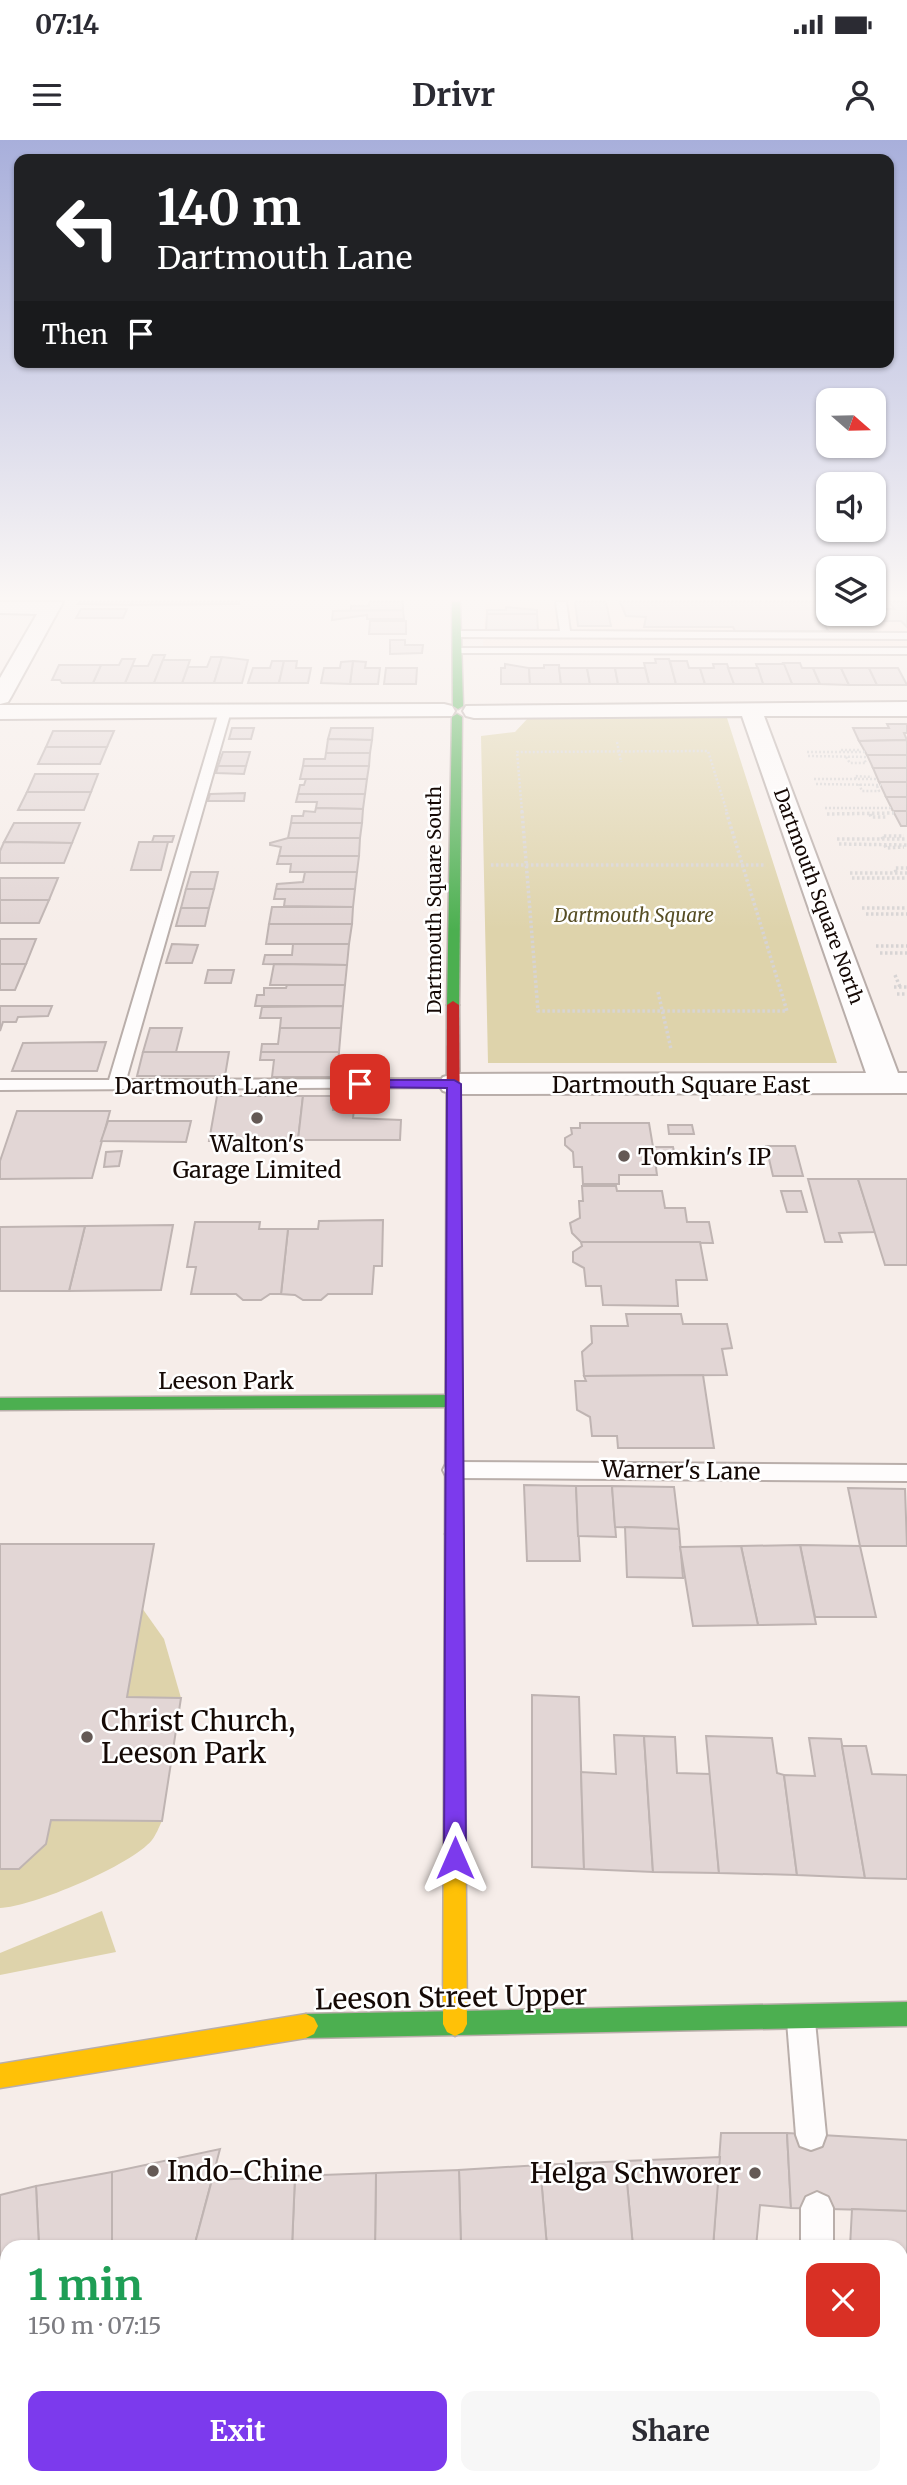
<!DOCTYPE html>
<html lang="en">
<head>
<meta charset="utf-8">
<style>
  body { margin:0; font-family:Merriweather,serif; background:#f7f7f7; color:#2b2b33; height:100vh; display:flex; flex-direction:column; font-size:26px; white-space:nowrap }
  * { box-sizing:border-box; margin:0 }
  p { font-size:23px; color:#7c7c81 }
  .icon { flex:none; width:38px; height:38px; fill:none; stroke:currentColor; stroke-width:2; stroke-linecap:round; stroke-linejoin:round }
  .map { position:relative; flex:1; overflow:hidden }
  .panel { position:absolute; left:0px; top:2100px; width:908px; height:245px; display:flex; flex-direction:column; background:#fff; border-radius:21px 21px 0 0; box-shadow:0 2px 5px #0004 }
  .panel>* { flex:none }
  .top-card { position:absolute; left:14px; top:14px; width:880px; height:214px; border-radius:14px; box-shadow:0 2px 5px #0004; background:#202124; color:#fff; overflow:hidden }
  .needle { width:46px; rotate:110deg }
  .controls { position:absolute; left:816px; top:248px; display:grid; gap:14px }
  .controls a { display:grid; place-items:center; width:70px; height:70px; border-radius:14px; background:#fff; box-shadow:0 2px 5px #0004; font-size:35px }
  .pin { position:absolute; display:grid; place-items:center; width:60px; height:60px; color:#fff; margin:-30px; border-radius:14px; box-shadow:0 4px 10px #0006 }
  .me { position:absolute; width:77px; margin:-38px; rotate:0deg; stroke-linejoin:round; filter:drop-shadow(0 0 5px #0008) }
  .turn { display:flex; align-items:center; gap:24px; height:147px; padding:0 28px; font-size:32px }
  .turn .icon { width:91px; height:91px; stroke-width:2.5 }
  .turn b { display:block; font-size:49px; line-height:60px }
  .then { display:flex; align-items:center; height:66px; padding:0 28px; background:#0003; gap:14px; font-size:26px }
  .round { display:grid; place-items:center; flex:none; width:74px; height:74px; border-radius:14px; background:#f7f7f7 }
  .headline { display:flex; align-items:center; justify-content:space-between; height:119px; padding:0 28px }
  h1 { font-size:42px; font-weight:700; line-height:52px; color:#1e9e55 }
  .cta { display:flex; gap:14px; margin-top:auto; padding:14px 28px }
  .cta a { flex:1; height:80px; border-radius:14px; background:#7c3aed; color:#fff; font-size:28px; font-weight:700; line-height:80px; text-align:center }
  .cta a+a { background:#f7f7f7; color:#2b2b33 }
  .status { display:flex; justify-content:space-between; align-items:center; height:49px; padding:0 35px; background:#fff; direction:ltr }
  .status svg { height:19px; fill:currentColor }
  header { display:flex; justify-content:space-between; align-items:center; height:91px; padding:0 28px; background:#fff; font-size:32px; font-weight:700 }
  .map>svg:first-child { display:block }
  .built { fill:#fae6dd }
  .green { fill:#ded3ab }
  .building { fill:#e2d6d5; stroke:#bfb4b2; stroke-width:2 }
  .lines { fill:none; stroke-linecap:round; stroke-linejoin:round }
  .lane-casing { stroke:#b9aeaa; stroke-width:4 }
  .street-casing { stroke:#b9aeaa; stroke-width:4 }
  .fast-casing { stroke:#b9aeaa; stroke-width:3 }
  .slow-casing { stroke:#b9aeaa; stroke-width:3 }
  .jam-casing { stroke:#b9aeaa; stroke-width:3 }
  .path-far1 { stroke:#d7d4d4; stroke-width:2.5; stroke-dasharray:2 2; stroke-linecap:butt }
  .path { stroke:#d7d4d4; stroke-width:3.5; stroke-dasharray:2.5 2.5; stroke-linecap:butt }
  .lane { fill:#fefcfc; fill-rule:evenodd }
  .street { fill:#fefcfc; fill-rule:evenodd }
  .fast { fill:#4caf50; fill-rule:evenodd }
  .slow { fill:#ffc107; fill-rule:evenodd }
  .jam { fill:#c62828; fill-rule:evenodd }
  .route { fill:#7c3aed; stroke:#51269a; stroke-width:2 }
  .poi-dot { fill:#645955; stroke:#fff; stroke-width:2.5 }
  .labels { text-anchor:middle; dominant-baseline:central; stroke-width:5; stroke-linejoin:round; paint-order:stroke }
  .far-street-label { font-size:19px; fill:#150905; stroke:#fff }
  .far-park-label { font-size:19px; font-style:italic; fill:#574e25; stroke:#fff }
  .street-label { font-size:23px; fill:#150905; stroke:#fff }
  .poi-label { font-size:23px; fill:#150905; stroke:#fff }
  .near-poi-label { font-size:28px; fill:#150905; stroke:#fff; text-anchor:start }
  .near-street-label { font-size:28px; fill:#150905; stroke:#fff }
</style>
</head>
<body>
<div class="status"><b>07:14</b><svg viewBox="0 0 49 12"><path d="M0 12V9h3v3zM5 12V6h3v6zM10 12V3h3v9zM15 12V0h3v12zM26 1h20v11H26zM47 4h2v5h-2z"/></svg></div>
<header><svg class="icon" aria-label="menu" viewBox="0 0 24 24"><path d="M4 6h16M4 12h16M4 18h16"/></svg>Drivr<svg class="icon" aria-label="person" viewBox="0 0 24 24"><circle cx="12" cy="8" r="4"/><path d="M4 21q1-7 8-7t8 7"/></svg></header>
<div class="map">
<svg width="907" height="2345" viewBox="0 0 907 2345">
  <rect width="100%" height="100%" fill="#f6ede9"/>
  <path class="built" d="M485,462H828V474H873V462H907V507H483Z"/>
  <g class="green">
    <path d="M529,577L727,578L837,923H488L481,596L515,592Z"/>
    <path d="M142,1468L164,1499L181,1558L127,1557Z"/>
    <path d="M51,1680L162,1681C159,1687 156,1695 152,1700C132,1725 32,1767 0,1768V1729H19L46,1704Z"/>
    <path d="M102,1771L116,1812L0,1835V1813Z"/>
  </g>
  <g class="building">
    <path d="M80,462H133L131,465L78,464Z"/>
    <path d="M133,462H239V464L131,465Z"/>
    <path d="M369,462H403V470L351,471V466H369Z"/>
    <path d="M575,462H606L611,486H578Z"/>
    <path d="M620,462H828V474H841L843,477H821L828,491H735L733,487H644L646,477L626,476Z"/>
    <path d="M890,462H907V487L901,481H866L862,474H873V469H894Z"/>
    <path d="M506,467L537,470V474H487V470H506Z"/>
    <path d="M81,469H127L123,478H76Z"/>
    <path d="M403,470L404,479H367V475L332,480L333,471Z"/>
    <path d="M487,474H537L538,491H486Z"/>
    <path d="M370,481H406V494H369Z"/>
    <path d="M390,500H405V505H423L422,513L390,514Z"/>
    <path d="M153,515H165L154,543H125L132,526H148Z"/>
    <path d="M211,517H222L214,543H182L188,527H207Z"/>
    <path d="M222,517L248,520L242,543H214Z"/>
    <path d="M122,519H135L125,543H93L101,525H119Z"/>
    <path d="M655,519H669L676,544H649L644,523H656Z"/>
    <path d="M163,520H190L182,543H154Z"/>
    <path d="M272,521H284L279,543H248L253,528H270Z"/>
    <path d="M284,521H297L296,528H311L308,543H279Z"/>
    <path d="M353,521L366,522L365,528H380L378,544H350Z"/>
    <path d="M353,521L350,544L321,543L324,528H340L341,522Z"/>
    <path d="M670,521H687L689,528H700L705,544H676Z"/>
    <path d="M783,523H800L802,528H813L820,544H792Z"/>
    <path d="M505,524L529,528L530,544H501V528H505Z"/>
    <path d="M713,524H727L734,544H705L700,528H714Z"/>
    <path d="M756,524H784L792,544H763Z"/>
    <path d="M59,525H101L93,543H62L60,540H52Z"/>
    <path d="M544,525H559L561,544H530L529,528H544Z"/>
    <path d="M386,528H417L416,544H384Z"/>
    <path d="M559,528H587L590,544H561Z"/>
    <path d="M587,528H615L618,544H590Z"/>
    <path d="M615,528H645L649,544H618Z"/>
    <path d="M728,528H758L763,544H734Z"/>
    <path d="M813,528H841L849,545L820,544Z"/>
    <path d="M841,528H869L877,545H849Z"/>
    <path d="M869,528H898L907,545H877Z"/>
    <path d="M887,584H907V593H904L907,600L859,601L853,588H889Z"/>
    <path d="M232,588H254L251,599H229Z"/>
    <path d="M331,588H373L372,600L328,599Z"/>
    <path d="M53,591H114L107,607H46Z"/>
    <path d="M328,599L372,600L370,613H326Z"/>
    <path d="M907,600V615H867L859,601Z"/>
    <path d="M46,607H107L100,624H38Z"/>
    <path d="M223,612H250L246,626H218Z"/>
    <path d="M326,613H370L369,626H303L304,619H325Z"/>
    <path d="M867,615H907V628H873Z"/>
    <path d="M218,626H246L244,634L216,633Z"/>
    <path d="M303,626H369L367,639H300Z"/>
    <path d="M873,628H907V642H879Z"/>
    <path d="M35,634H98L91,652H27Z"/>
    <path d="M306,639H367L365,654H298L300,645H304Z"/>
    <path d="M879,642H907V657H886Z"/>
    <path d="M27,652H91L84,670H18Z"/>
    <path d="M245,653L244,661H208L210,654Z"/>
    <path d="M298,654H365L363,669L316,668L317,662H296Z"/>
    <path d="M886,657H907V671H893Z"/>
    <path d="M316,668L363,669L362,683H291L292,676H303L304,671L315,672Z"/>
    <path d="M893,671H907V686H901Z"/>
    <path d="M14,683H80L72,703L4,702Z"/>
    <path d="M291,683H362L360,698H288Z"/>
    <path d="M154,696H174L172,702H152Z"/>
    <path d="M288,698H360L359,716H279L281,707L270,705V703Z"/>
    <path d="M4,702L72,703L64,723H0V711Z"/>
    <path d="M139,702H168L161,730H131Z"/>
    <path d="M279,716H359L357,732H290L291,724H277Z"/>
    <path d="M191,732H218L214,749H186Z"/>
    <path d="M305,732H357L355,749H276L277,744L303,742Z"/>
    <path d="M0,738H58L49,760H0Z"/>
    <path d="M186,749H214L209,768H181Z"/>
    <path d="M276,749H355L353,767L284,766L285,759H274Z"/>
    <path d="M0,760H49L39,783H0Z"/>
    <path d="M272,767H353L352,784H269Z"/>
    <path d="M181,768H209L205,786H176Z"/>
    <path d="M269,784H352L349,804H266Z"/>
    <path d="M0,799H36L26,824H0Z"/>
    <path d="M172,804L198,805L192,823H166Z"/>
    <path d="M293,804H349L347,825L263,824L265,815H292Z"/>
    <path d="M0,824H26L15,850H0Z"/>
    <path d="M274,824L347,825L345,845H270Z"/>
    <path d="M208,830H234L231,843H205Z"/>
    <path d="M287,845H345L343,866H255L257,855H264V848H286Z"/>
    <path d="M0,866H52L48,876L18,877L16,882H3L0,891Z"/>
    <path d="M343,866L341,888H280L281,878H260L262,867Z"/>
    <path d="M150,888H182L176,912H143Z"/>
    <path d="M280,888H341L339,912H261L262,904H278Z"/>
    <path d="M106,902L97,931H12L23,903Z"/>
    <path d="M143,912H229L225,936H137Z"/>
    <path d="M261,912H339L337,937H272L274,920H260Z"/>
    <path d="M217,956H303L298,1000L209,1001Z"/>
    <path d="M303,956H334L333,970H354L353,978L401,980L400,1000H298Z"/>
    <path d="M17,971H110L92,1038L0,1039V1021Z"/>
    <path d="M108,981H191L186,1002L101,1001Z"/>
    <path d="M580,983H649L653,1007H673L676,1020H655L657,1035H619V1044H583L582,1027H574L573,1012L565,1005V998L572,994L571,988H580Z"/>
    <path d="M668,985H692L694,994H669Z"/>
    <path d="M766,1006H795L803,1036H773Z"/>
    <path d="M122,1011L119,1026L104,1027L106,1012Z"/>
    <path d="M808,1039H858L875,1092L839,1093L842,1102H825Z"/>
    <path d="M858,1039H907V1125H885Z"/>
    <path d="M582,1046H616L617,1051H662L665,1068H685L687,1082H709L713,1103L581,1102L572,1093L570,1083L580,1078L579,1061H583Z"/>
    <path d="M781,1051H801L807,1072H787Z"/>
    <path d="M383,1080L382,1126H374L372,1154H328L321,1160H303L295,1155L281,1154L288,1089H318L319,1081Z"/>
    <path d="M195,1082H260L259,1089H288L281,1154H270L261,1160H243L236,1154H191L196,1127H187Z"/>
    <path d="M173,1085L161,1150L69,1151L85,1086Z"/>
    <path d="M85,1086L69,1151H0V1087Z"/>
    <path d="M581,1102H700L707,1140H676L678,1166L603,1165L601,1146H586L584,1128L573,1122V1112L582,1106Z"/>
    <path d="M626,1174H681L683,1184H727L732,1208L722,1209L727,1235L584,1236L582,1212L592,1203L591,1186H628Z"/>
    <path d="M703,1235L714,1308H618L617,1296H592L590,1277L577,1270L575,1241H586L584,1236Z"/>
    <path d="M524,1345L576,1346L580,1421H527Z"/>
    <path d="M576,1346H612L616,1397L578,1396Z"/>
    <path d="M612,1346L674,1347L679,1389L615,1387Z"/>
    <path d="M848,1348L905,1349L907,1406H860Z"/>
    <path d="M625,1387L679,1389L683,1438L627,1437Z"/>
    <path d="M0,1404H154L127,1557L181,1558L162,1681L51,1680L46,1704L19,1729H0Z"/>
    <path d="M800,1405L860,1406L876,1477H815Z"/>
    <path d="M800,1405L816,1484L758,1485L741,1406Z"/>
    <path d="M741,1406L758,1485L693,1486L680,1407Z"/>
    <path d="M532,1555L579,1557L584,1729L532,1727Z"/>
    <path d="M614,1595L644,1596L653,1732L584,1729L581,1632L616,1634Z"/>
    <path d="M644,1596L675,1597L677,1633L710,1634L719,1733L653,1732Z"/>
    <path d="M706,1596L772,1598L777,1633L784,1635L797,1735L719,1733Z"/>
    <path d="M809,1598L841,1599L865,1738L797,1735L784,1635L815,1636Z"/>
    <path d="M842,1606H866L872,1634L907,1635V1739L865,1738Z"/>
    <path d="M721,1993H787L791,2068L760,2065L756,2107H713Z"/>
    <path d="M787,1993L907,2000V2071L791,2068Z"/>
    <path d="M220,2009L194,2107H112V2032Z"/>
    <path d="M720,2017L713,2107H633L625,2021Z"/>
    <path d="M625,2021L633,2107H547L540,2025Z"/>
    <path d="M540,2025L547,2107H461L459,2030Z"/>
    <path d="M459,2030L461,2107H375L376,2033Z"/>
    <path d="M112,2032V2107H39L36,2046Z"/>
    <path d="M376,2033L375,2107H292L295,2036Z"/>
    <path d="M295,2036L292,2107H194L212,2040Z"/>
    <path d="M36,2046L39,2107H7V2329H0V2055Z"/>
    <path d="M852,2069L907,2071V2164L901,2163V2107H850Z"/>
    <path d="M901,2163L907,2164V2234L901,2232Z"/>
    <path d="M901,2232L907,2234V2298L901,2297Z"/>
    <path d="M901,2297L907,2298V2345H826L805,2338H901Z"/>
    <path d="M51,2338H133L131,2345H49Z"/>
    <path d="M575,2338L576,2345H519V2341Z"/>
    <path d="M689,2338H805L820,2345H689Z"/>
  </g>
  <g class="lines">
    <g class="lane-casing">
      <g id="lane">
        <path d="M556,462H566L570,491L907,493V499L458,497L453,494L458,491H560Z"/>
        <path d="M454,508H907V514L458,513L453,510Z"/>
        <path d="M225,568L231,571L126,940L454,939L462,944L460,947L0,950V940H109L219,571Z"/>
        <path d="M454,1322L907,1325V1341L454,1338L446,1336L443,1330L446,1324Z"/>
        <path d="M801,1867L811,1871L815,1881L826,1995L822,2006L811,2010L800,2006L796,1995L787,1881L791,1871Z"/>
        <path d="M817,2052L828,2057L833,2068V2107H801V2068L806,2057Z"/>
      </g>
    </g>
    <g class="street-casing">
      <g id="street">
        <path d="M0,462H63L11,557L8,562L0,564V538L37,474L0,473Z"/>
        <path d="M907,562V576H764L898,933H907V953L454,954L443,951L438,944L443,937L454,934L866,933L742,576L474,578L466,576L463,571L466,566Z"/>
        <path d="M444,564L452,566L455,571L452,576L0,579V565Z"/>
      </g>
    </g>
    <g class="fast-casing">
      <g id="fast">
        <path d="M452,462H460L463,566L458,569L453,566Z"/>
        <path d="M457,574L462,577L459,865L453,869L447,865L452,577Z"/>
        <path d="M453,1255L459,1257L461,1261L459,1265L453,1267L0,1270V1258Z"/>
        <path d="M907,1862V1886L306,1898L298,1894L294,1886L298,1878L306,1874Z"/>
      </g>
    </g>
    <g class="slow-casing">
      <g id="slow">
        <path d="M454,1387L460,1389L463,1394L467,1884L463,1892L455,1896L447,1892L443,1884L445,1394L448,1389Z"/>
        <path d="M306,1874L314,1878L318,1886L314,1894L306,1898L0,1948V1924Z"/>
      </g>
    </g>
    <g class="jam-casing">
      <path id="jam" d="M453,861L459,865L463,1394L460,1399L454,1401L448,1399L445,1394L447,865Z"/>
    </g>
    <g class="path-far1">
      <path d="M617,602L621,622"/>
      <path d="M841,610H861"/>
      <path d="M807,612H865"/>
      <path d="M808,616L868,617"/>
      <path d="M846,617L850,623H866L864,619"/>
      <path d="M814,639H878"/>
      <path d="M856,639L855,636L872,637"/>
      <path d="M816,644L881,645"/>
      <path d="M859,644L862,651H879L877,646"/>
      <path d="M825,668H892"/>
      <path d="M522,672L517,612L708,611L727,672"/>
    </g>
    <g class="path">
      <path d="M522,671L538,871H787L726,671"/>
      <path d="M827,674L894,673"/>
      <path d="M870,674L871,677H887"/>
      <path d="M837,699H907"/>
      <path d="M883,699L882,696H904"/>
      <path d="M839,704L907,705"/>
      <path d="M885,705L886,708L904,707"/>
      <path d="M491,725H766"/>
      <path d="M896,732L895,728H907"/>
      <path d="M850,733H907"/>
      <path d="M852,738H907"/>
      <path d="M862,768H907"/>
      <path d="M866,774H907"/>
      <path d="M876,806H907"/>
      <path d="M880,813H907"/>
      <path d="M895,835L900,847"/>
      <path d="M894,847H907"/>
      <path d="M658,852L671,909"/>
      <path d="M897,854H907"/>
    </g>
    <use href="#lane" class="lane"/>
    <use href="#street" class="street"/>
    <use href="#fast" class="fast"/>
    <use href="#slow" class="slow"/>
    <use href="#jam" class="jam"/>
  </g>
  <linearGradient id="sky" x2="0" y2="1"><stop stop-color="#a8afdb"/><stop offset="0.58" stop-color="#fbf7f5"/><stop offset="1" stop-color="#fbf7f5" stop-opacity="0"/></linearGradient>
  <rect width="907" height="790" fill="url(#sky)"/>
  <path class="route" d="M360,940H454L461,944L466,1718L463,1725L455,1728L447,1725L444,1718L447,948L355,947V942Z"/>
  <g class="poi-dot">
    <circle cx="257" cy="978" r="7"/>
    <circle cx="624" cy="1016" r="7"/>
    <circle cx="87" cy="1597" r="7"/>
    <circle cx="153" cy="2031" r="7"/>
    <circle cx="755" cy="2033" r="7"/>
  </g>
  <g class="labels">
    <g class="far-street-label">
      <text transform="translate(819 756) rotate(70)">Dartmouth Square North</text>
      <text transform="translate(434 760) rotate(-90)">Dartmouth Square South</text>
    </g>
    <g class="far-park-label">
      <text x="634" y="775">Dartmouth Square</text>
    </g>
    <g class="street-label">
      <text x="681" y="944">Dartmouth Square East</text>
      <text x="206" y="945">Dartmouth Lane</text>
      <text x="226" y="1240">Leeson Park</text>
      <text transform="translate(681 1330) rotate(1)">Warner's Lane</text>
    </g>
    <g class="poi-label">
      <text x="257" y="1003">Walton's<tspan x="257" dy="26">Garage Limited</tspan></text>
      <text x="638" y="1016" text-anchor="start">Tomkin's IP</text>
    </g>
    <g class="near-poi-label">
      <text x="101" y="1581">Christ Church,<tspan x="101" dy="32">Leeson Park</tspan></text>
      <text x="167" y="2031">Indo-Chine</text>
      <text x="741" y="2033" text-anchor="end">Helga Schworer</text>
    </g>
    <g class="near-street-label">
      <text transform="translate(451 1857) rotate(-1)">Leeson Street Upper</text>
    </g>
  </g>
</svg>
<div class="controls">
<a><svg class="needle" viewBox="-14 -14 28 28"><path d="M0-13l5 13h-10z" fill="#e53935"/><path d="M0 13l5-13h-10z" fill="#7c7c81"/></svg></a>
<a><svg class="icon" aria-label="sound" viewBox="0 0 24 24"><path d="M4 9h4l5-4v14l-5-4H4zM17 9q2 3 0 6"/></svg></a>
<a><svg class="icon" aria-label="layers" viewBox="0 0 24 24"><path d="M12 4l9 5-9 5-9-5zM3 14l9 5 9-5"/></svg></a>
</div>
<div class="pin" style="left:360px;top:944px;background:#d93025"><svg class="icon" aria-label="arrive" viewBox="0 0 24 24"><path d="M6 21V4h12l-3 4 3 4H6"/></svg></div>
<svg class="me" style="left:455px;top:1718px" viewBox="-20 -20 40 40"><path d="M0-17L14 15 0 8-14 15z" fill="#7c3aed" stroke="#fff" stroke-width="4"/></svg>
<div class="top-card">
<div class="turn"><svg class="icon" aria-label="left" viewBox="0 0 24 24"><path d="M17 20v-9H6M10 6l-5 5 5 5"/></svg><div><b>140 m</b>Dartmouth Lane</div></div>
<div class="then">Then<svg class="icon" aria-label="arrive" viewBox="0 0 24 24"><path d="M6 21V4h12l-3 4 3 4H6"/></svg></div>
</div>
<section class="panel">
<div class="headline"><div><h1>1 min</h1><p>150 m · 07:15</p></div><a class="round" style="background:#d93025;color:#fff"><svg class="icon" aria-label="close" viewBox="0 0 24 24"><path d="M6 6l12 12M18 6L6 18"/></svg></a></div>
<div class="cta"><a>Exit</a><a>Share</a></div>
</section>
</div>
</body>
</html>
